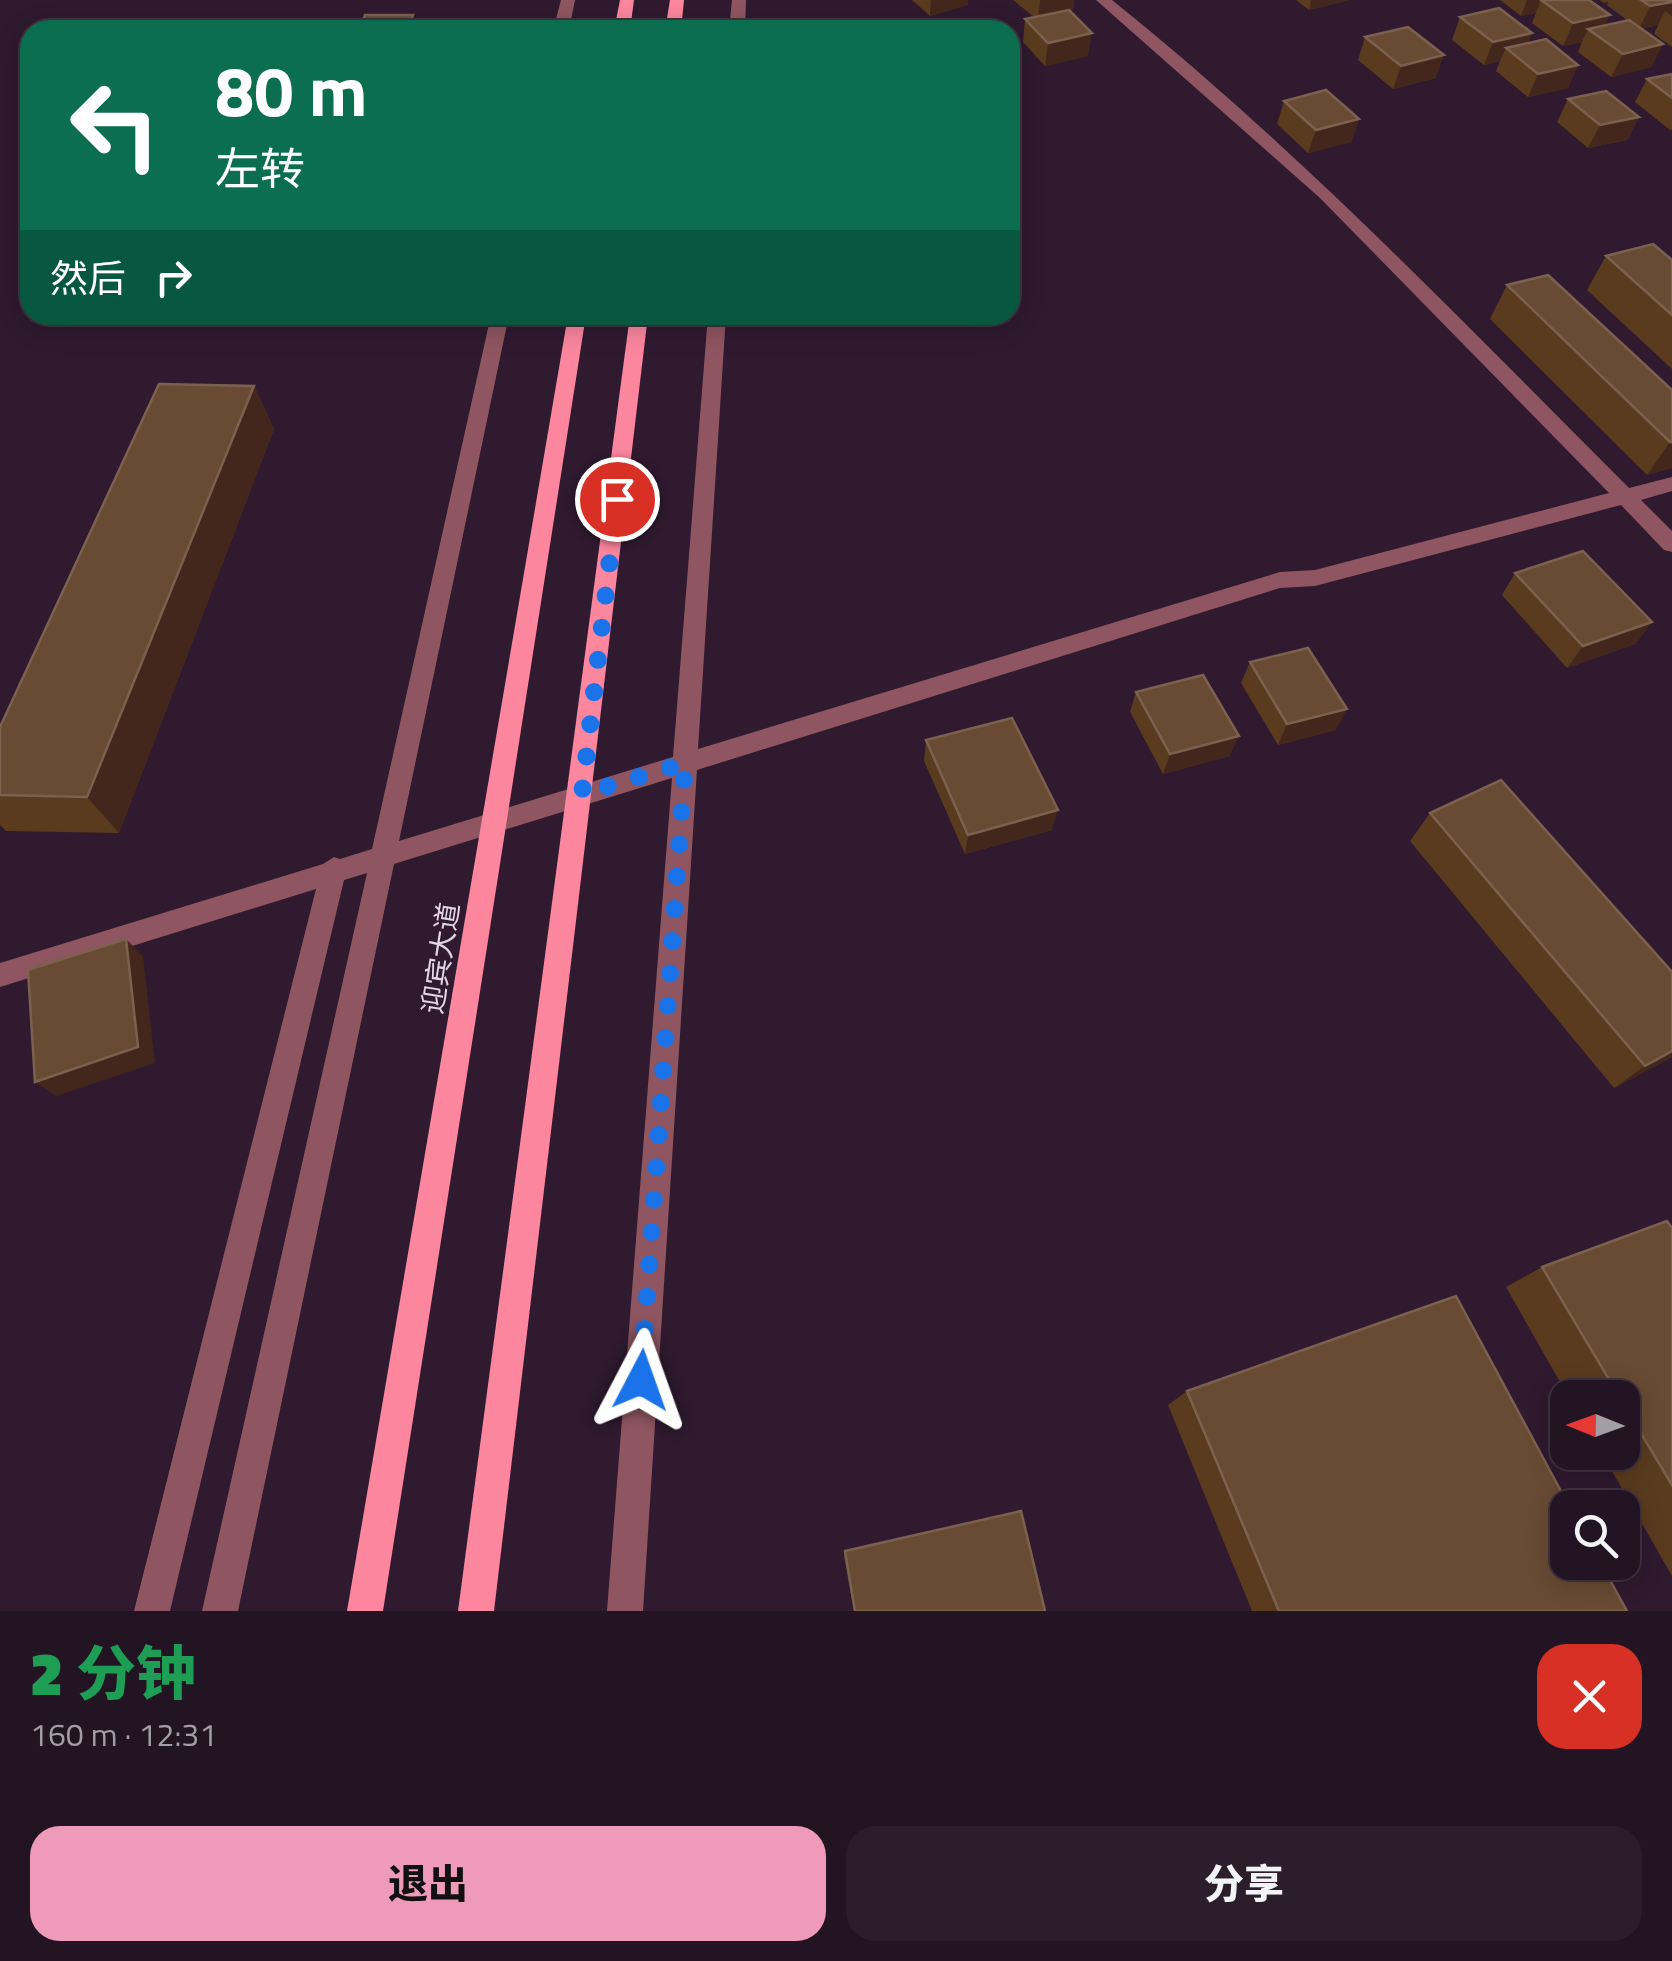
<!DOCTYPE html>
<html lang="zh">
<head>
<meta charset="utf-8">
<style>
  body { margin:0; font-family:"Titillium Web","Noto Sans SC",sans-serif; background:#2b1d2c; color:#f1f3f6; height:100vh; display:flex; flex-direction:column; font-size:38px; white-space:nowrap }
  * { box-sizing:border-box; margin:0 }
  p { font-size:32px; color:#a39ea6 }
  .icon { flex:none; width:55px; height:55px; fill:none; stroke:currentColor; stroke-width:2; stroke-linecap:round; stroke-linejoin:round }
  .map { position:relative; height:1611px; overflow:hidden }
  .sheet { display:flex; flex-direction:column; background:#231424; flex:1 }
  .sheet>* { flex:none }
  .hud { position:absolute; left:20px; top:20px; width:1000px; height:305px; border-radius:30px; box-shadow:0 5px 25px #0003,0 0 0 2px #403341; background:#0b6e4f; color:#fff; overflow:hidden }
  .needle { width:65px; rotate:271deg }
  .tools { position:absolute; left:1550px; top:1380px; display:grid; gap:20px }
  .tools a { display:grid; place-items:center; width:90px; height:90px; border-radius:20px; background:#231424; box-shadow:0 5px 25px #0003,0 0 0 2px #403341; font-size:50px }
  .pin { position:absolute; display:grid; place-items:center; width:85px; height:85px; color:#fff; margin:-42px; border:5px solid #fff; border-radius:50%; box-shadow:0 2px 10px #0007 }
  .me { position:absolute; width:110px; margin:-55px; rotate:4deg; stroke-linejoin:round; filter:drop-shadow(0 0 8px #0008) }
  .turn { display:flex; align-items:center; gap:35px; height:210px; padding:0 30px; font-size:45px }
  .turn .icon { width:130px; height:130px; stroke-width:2.5 }
  .turn b { display:block; font-size:70px; line-height:85px }
  .then { display:flex; align-items:center; height:95px; padding:0 30px; background:#0003; gap:20px; font-size:38px }
  .round { display:grid; place-items:center; flex:none; width:105px; height:105px; border-radius:30px; background:#2b1d2c }
  .head { display:flex; align-items:center; justify-content:space-between; height:170px; padding:0 30px }
  h1 { font-size:60px; font-weight:800; line-height:75px; color:#1e9e55 }
  .primary-button { display:flex; gap:20px; margin-top:auto; padding:20px 30px }
  .primary-button a { flex:1; height:115px; border-radius:30px; background:#ef9ab8; color:#111; font-size:40px; font-weight:800; line-height:115px; text-align:center }
  .primary-button a+a { background:#2b1d2c; color:#f1f3f6 }
  .map>svg:first-child { display:block }
  .lines { fill:none; stroke-linecap:round; stroke-linejoin:round }
  .minor { fill:#8f5661; fill-rule:evenodd }
  .major { fill:#fb869e; fill-rule:evenodd }
  .wall { fill:#5a3b1e }
  .shaded-wall { fill:#43271c }
  .building { fill:#694b33; stroke:#7c614f; stroke-width:2.5 }
  .route { stroke:#1a73e8; stroke-width:18; stroke-dasharray:0 32.4 }
  .labels { text-anchor:middle; dominant-baseline:central; stroke-width:10; stroke-linejoin:round; paint-order:stroke }
  .street-label { font-size:28px; fill:#e3d6e4; stroke:#2f1a30 }
</style>
</head>
<body>
<div class="map">
<svg width="1672" height="1611" viewBox="0 0 1672 1611">
  <rect width="100%" height="100%" fill="#2f1a30"/>
  <g class="lines">
    <g class="minor">
      <path d="M561,0H575L569,30H553Z"/>
      <path d="M732,0H746L745,30H729Z"/>
      <path d="M1096,0H1112C1298,149 1461,320 1629,488L1672,477V491L1641,500L1672,531V552L1664,550L1621,505L1315,586L1280,588L697,770L643,1611H607L672,778L394,864L238,1611H202L367,873L344,880L170,1611H134L316,889L0,987V963L323,864L334,857L340,859L372,849L491,315H509L399,841L673,757L708,315H726L698,749L1280,572L1315,570L1609,493L1320,198Z"/>
    </g>
    <g class="major">
      <path d="M620,0H634L630,30H614Z"/>
      <path d="M670,0H684L681,30H665Z"/>
      <path d="M568,315H586L383,1611H347Z"/>
      <path d="M630,315H648L494,1611H458Z"/>
    </g>
  </g>
  <g class="wall">
    <path d="M912,0H968V5L930,16Z"/>
    <path d="M1013,0H1074L1073,10H1070L1088,56L1045,66L1023,42L1025,19L1034,17Z"/>
    <path d="M1296,0H1349L1309,10Z"/>
    <path d="M1500,0H1589L1605,25L1627,20L1607,5L1608,2L1604,3L1599,0H1672V47L1654,34L1658,25L1641,29L1663,44L1651,67L1611,77L1578,52L1582,42L1563,46L1532,23L1536,13L1521,16Z"/>
    <path d="M1460,17L1532,33L1528,43L1578,65L1568,88L1528,97L1496,71L1500,61L1484,65L1452,40Z"/>
    <path d="M1365,37L1436,78L1393,89L1358,60Z"/>
    <path d="M1672,74V130H1670L1635,102L1647,79Z"/>
    <path d="M1568,99L1639,117L1627,140L1588,148L1557,122Z"/>
    <path d="M1284,101L1359,119L1351,142L1308,153L1277,124Z"/>
    <path d="M1606,256L1672,260V369L1587,290Z"/>
    <path d="M1507,285L1672,390V468L1647,475L1490,319Z"/>
    <path d="M256,315H335L332,326H261Z"/>
    <path d="M254,386L274,429L119,833L6,831L0,825V727Z"/>
    <path d="M1515,573L1652,622L1635,644L1567,668L1502,595Z"/>
    <path d="M1250,662L1336,730L1278,745L1241,683Z"/>
    <path d="M1136,692L1230,756L1163,774L1130,712Z"/>
    <path d="M926,740L1052,830L965,854L924,761Z"/>
    <path d="M1430,813L1672,1057L1614,1088L1410,841Z"/>
    <path d="M1672,1228V1576L1601,1452H1622V1398H1569L1506,1287L1542,1267Z"/>
    <path d="M1187,1391L1627,1611H1252L1168,1405Z"/>
    <path d="M845,1551L1045,1611H854L844,1557Z"/>
  </g>
  <g class="shaded-wall">
    <path d="M931,0H968V5L930,16Z"/>
    <path d="M1040,0H1074L1073,10L1038,20Z"/>
    <path d="M1311,0H1349L1309,10Z"/>
    <path d="M1527,0H1552H1541L1536,13L1521,16Z"/>
    <path d="M1672,2V16L1665,11L1658,25L1639,29L1650,6Z"/>
    <path d="M413,15L417,30H408Z"/>
    <path d="M1610,15L1600,37L1588,29L1582,42L1563,46L1573,23Z"/>
    <path d="M1092,33L1088,56L1045,66L1048,43Z"/>
    <path d="M1532,33L1523,56L1506,48L1500,61L1484,65L1493,42Z"/>
    <path d="M1663,44L1651,67L1611,77L1623,54Z"/>
    <path d="M1444,55L1436,78L1393,89L1401,66Z"/>
    <path d="M1578,65L1568,88L1528,97L1538,74Z"/>
    <path d="M1639,117L1627,140L1588,148L1600,125Z"/>
    <path d="M1359,119L1351,142L1308,153L1316,130Z"/>
    <path d="M328,315H335L332,326Z"/>
    <path d="M254,386L274,429L119,833L87,797Z"/>
    <path d="M1670,442H1672V468L1647,475Z"/>
    <path d="M1652,622L1635,644L1567,668L1583,646Z"/>
    <path d="M1347,709L1336,730L1278,745L1287,724Z"/>
    <path d="M1239,736L1230,756L1163,774L1170,754Z"/>
    <path d="M1058,810L1052,830L965,854L968,835Z"/>
    <path d="M126,939L143,956L155,1063L56,1096L35,1082Z"/>
    <path d="M1672,1051V1057L1614,1088L1645,1066Z"/>
  </g>
  <g class="building">
    <path d="M1541,0H1589L1610,15L1573,23Z"/>
    <path d="M1641,0H1672V2L1650,6Z"/>
    <path d="M1499,8L1532,33L1493,42L1460,17Z"/>
    <path d="M1069,10L1092,33L1048,43L1025,19Z"/>
    <path d="M365,15H413L408,30H359Z"/>
    <path d="M1629,20L1663,44L1623,54L1588,29Z"/>
    <path d="M1408,27L1444,55L1401,66L1365,37Z"/>
    <path d="M1546,39L1578,65L1538,74L1506,48Z"/>
    <path d="M1672,74V98L1647,79Z"/>
    <path d="M1326,90L1359,119L1316,130L1284,101Z"/>
    <path d="M1606,91L1639,117L1600,125L1568,99Z"/>
    <path d="M1653,244L1672,260V315L1606,256Z"/>
    <path d="M1548,275L1672,390V442H1670L1507,285Z"/>
    <path d="M159,384L254,386L87,797L0,795V727Z"/>
    <path d="M1583,551L1652,622L1583,646L1515,573Z"/>
    <path d="M1308,648L1347,709L1287,724L1250,662Z"/>
    <path d="M1203,675L1239,736L1170,754L1136,692Z"/>
    <path d="M1012,718L1058,810L968,835L926,740Z"/>
    <path d="M1501,780L1672,972V1051L1645,1066L1430,813Z"/>
    <path d="M126,939L138,1047L35,1082L28,970Z"/>
    <path d="M1667,1221L1672,1228V1485L1622,1402V1398H1620L1542,1267Z"/>
    <path d="M1456,1296L1570,1508H1568V1562H1600L1627,1611H1279L1187,1391Z"/>
    <path d="M1021,1511L1045,1611H855L845,1551Z"/>
  </g>
  <g class="lines">
    <path class="route" d="M617,499L582,794L685,763L641,1380"/>
  </g>
  <g class="labels">
    <g class="street-label">
      <text transform="translate(440 958) rotate(-81)">迎宾大道</text>
    </g>
  </g>
</svg>
<div class="tools">
<a><svg class="needle" viewBox="-14 -14 28 28"><path d="M0-13l5 13h-10z" fill="#e53935"/><path d="M0 13l5-13h-10z" fill="#a39ea6"/></svg></a>
<a><svg class="icon" aria-label="search" viewBox="0 0 24 24"><circle cx="10" cy="10" r="6"/><path d="M15 15l6 6"/></svg></a>
</div>
<div class="pin" style="left:617px;top:499px;background:#d93025"><svg class="icon" aria-label="arrive" viewBox="0 0 24 24"><path d="M6 21V4h12l-3 4 3 4H6"/></svg></div>
<svg class="me" style="left:641px;top:1380px" viewBox="-20 -20 40 40"><path d="M0-17L14 15 0 8-14 15z" fill="#1a73e8" stroke="#fff" stroke-width="4"/></svg>
<div class="hud">
<div class="turn"><svg class="icon" aria-label="left" viewBox="0 0 24 24"><path d="M17 20v-9H6M10 6l-5 5 5 5"/></svg><div><b>80 m</b>左转</div></div>
<div class="then">然后<svg class="icon" aria-label="right" viewBox="0 0 24 24"><path d="M7 20v-9h11M14 6l5 5-5 5"/></svg></div>
</div>
</div>
<section class="sheet">
<div class="head"><div><h1>2 分钟</h1><p>160 m · 12:31</p></div><a class="round" style="background:#d93025;color:#fff"><svg class="icon" aria-label="close" viewBox="0 0 24 24"><path d="M6 6l12 12M18 6L6 18"/></svg></a></div>
<div class="primary-button"><a>退出</a><a>分享</a></div>
</section>
</body>
</html>
